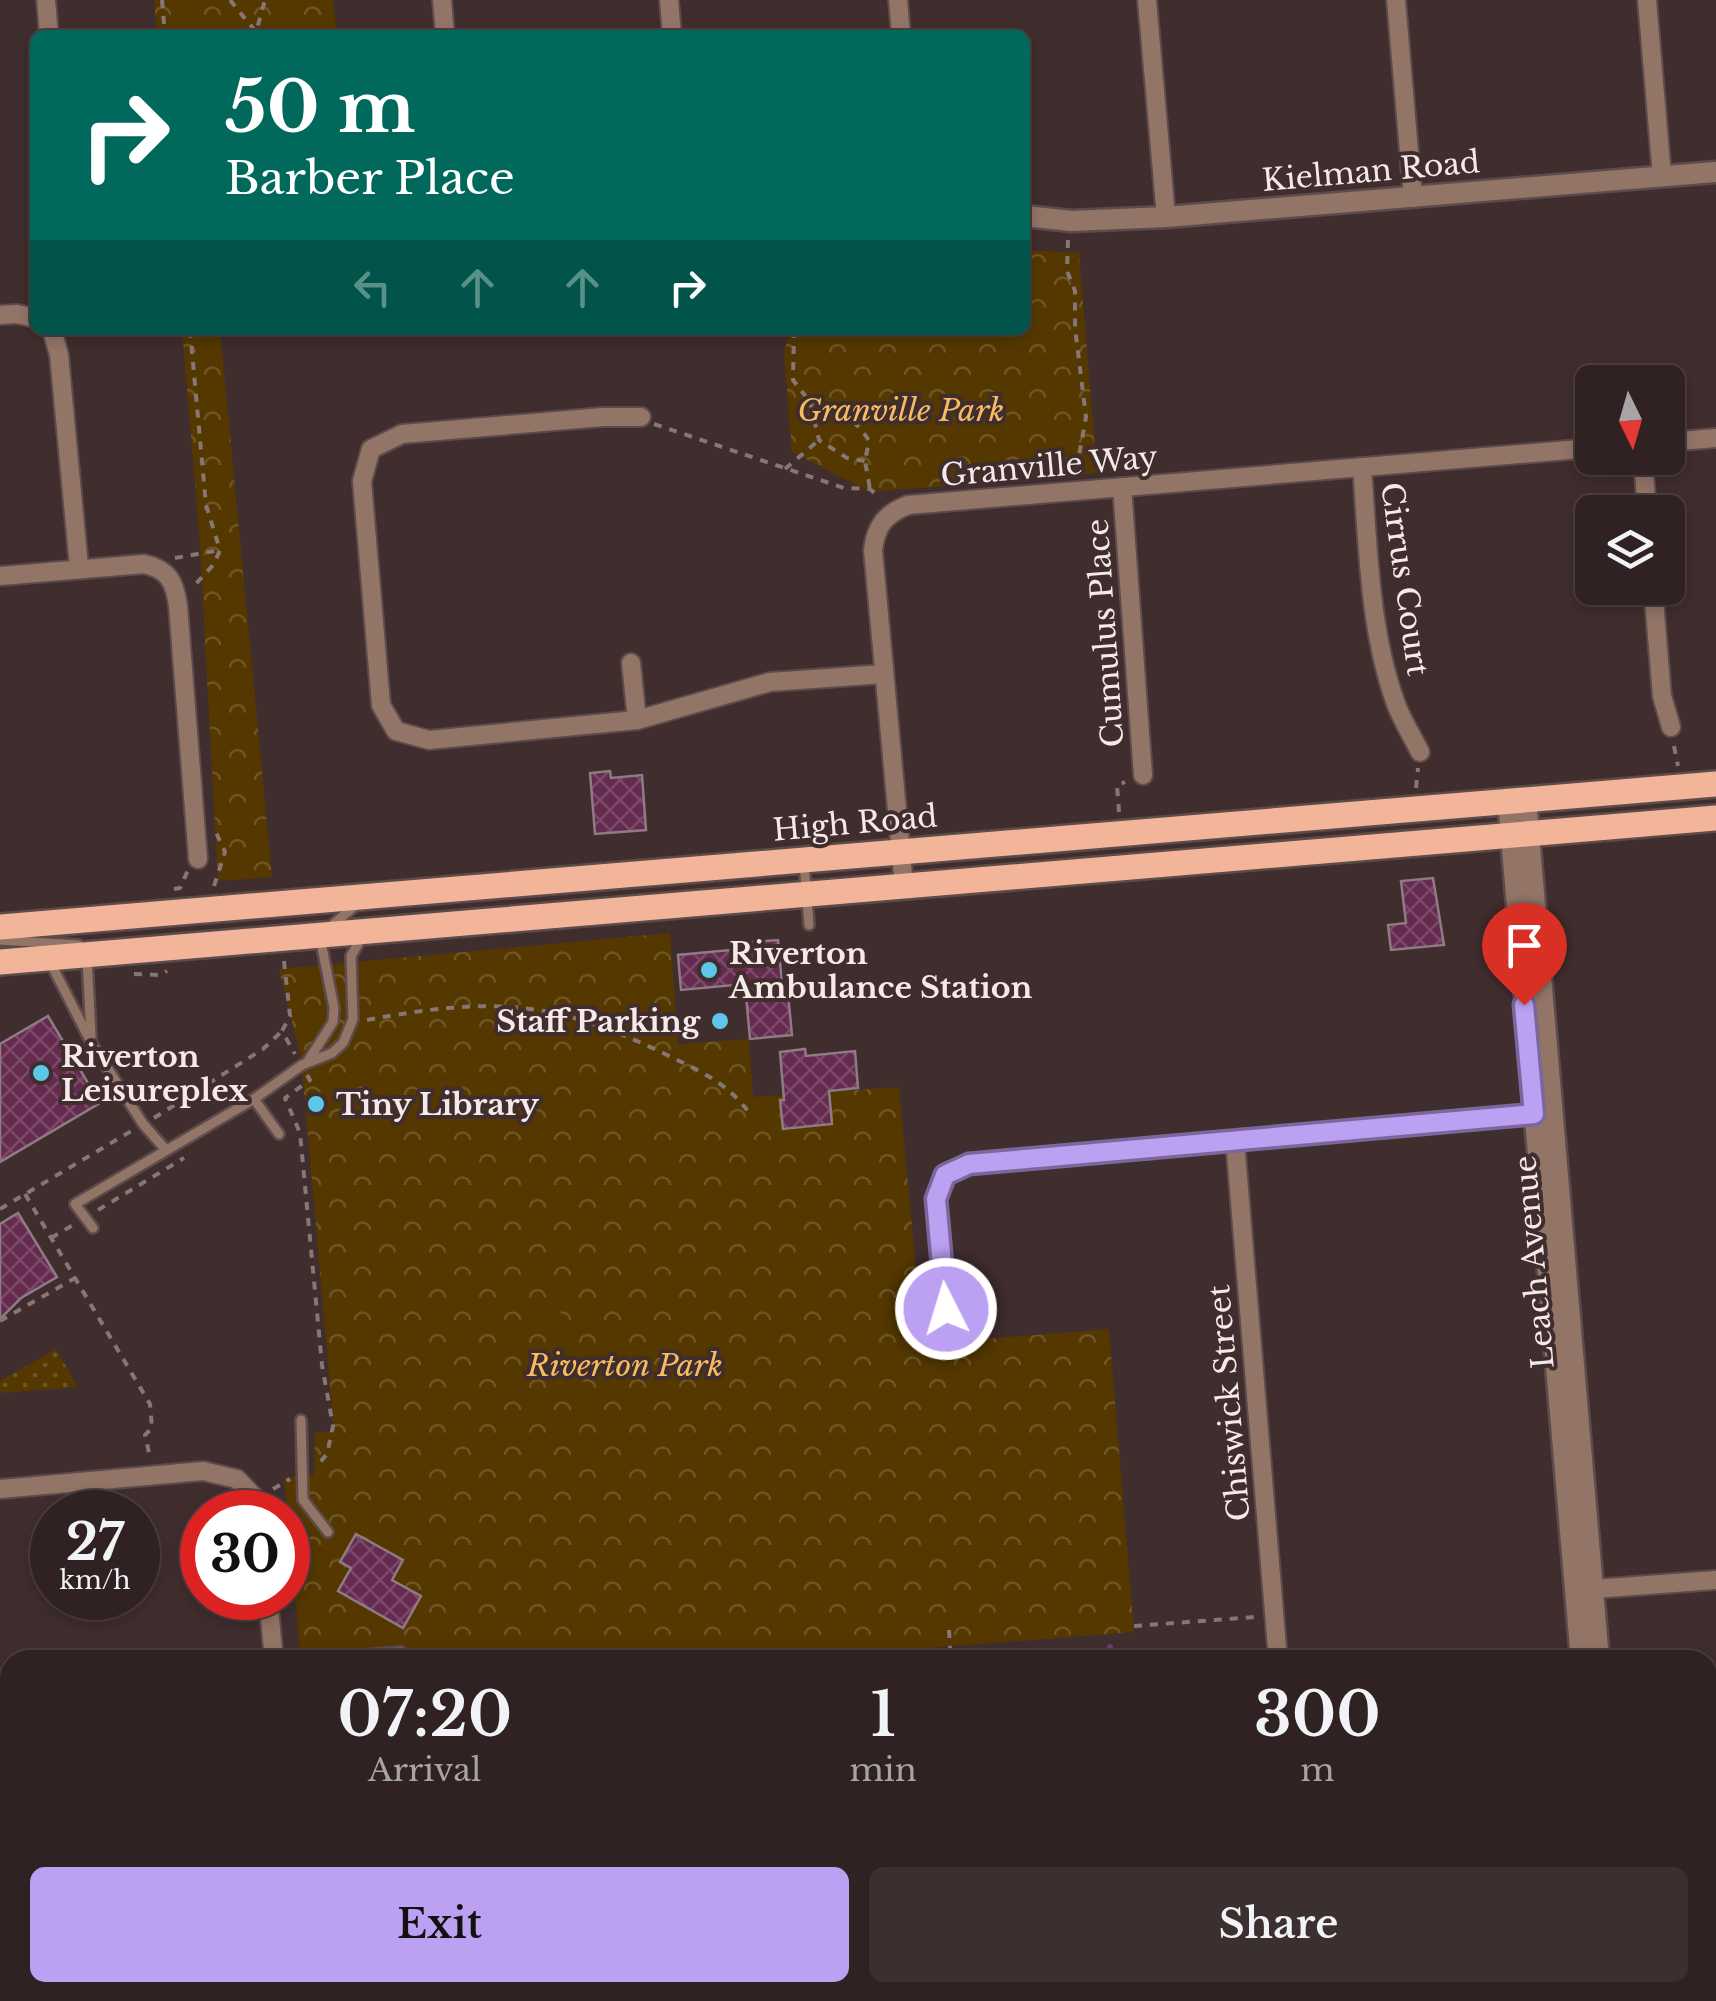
<!DOCTYPE html>
<html lang="en">
<head>
<meta charset="utf-8">
<style>
  body { margin:0; font-family:"Libre Baskerville",serif; background:#3c2f2f; color:#f1f3f6; height:100vh; display:flex; flex-direction:column; font-size:38px; white-space:nowrap }
  * { box-sizing:border-box; margin:0 }
  p { font-size:32px; color:#a8a4a5 }
  .icon { flex:none; width:55px; height:55px; fill:none; stroke:currentColor; stroke-width:2; stroke-linecap:round; stroke-linejoin:round }
  .map { position:relative; flex:1; overflow:hidden }
  .panel { position:absolute; left:0px; top:1650px; width:1718px; height:352px; display:flex; flex-direction:column; background:#302222; border-radius:30px 30px 0 0; box-shadow:0 5px 15px #0003,0 0 0 2px #4b3f40 }
  .panel>* { flex:none }
  .banner { position:absolute; left:30px; top:30px; width:1000px; height:305px; border-radius:15px; box-shadow:0 5px 15px #0003,0 0 0 2px #4b3f40; background:#00695c; color:#fff; overflow:hidden }
  .needle { width:65px; rotate:175deg }
  .fabs { position:absolute; left:1575px; top:365px; display:grid; gap:20px }
  .fabs a { display:grid; place-items:center; width:110px; height:110px; border-radius:15px; background:#302222; box-shadow:0 5px 15px #0003,0 0 0 2px #4b3f40; font-size:50px }
  .speed { position:absolute; left:30px; top:1490px; display:flex; gap:20px; font-size:50px; font-weight:700; text-align:center }
  .speed>* { display:grid; place-content:center; width:130px; height:130px; border-radius:50%; background:#302222; box-shadow:0 5px 15px #0003,0 0 0 2px #4b3f40; line-height:1 }
  .speed small { font-size:25px; font-weight:400 }
  .speed .limit { border:15px solid #d22; background:#fff; color:#111 }
  .pin { position:absolute; display:grid; place-items:center; width:85px; height:85px; color:#fff; margin:-102px -42px; border-radius:50% 50% 50% 0; rotate:-45deg; box-shadow:0 0 10px #0007 }
  .pin .icon { rotate:45deg }
  .me { position:absolute; width:110px; margin:-55px; rotate:355deg; stroke-linejoin:round; filter:drop-shadow(0 0 8px #0008) }
  .turn { display:flex; align-items:center; gap:35px; height:210px; padding:0 30px; font-size:45px }
  .turn .icon { width:130px; height:130px; stroke-width:2.5 }
  .turn b { display:block; font-size:70px; line-height:85px }
  .lanes { display:flex; align-items:center; height:95px; padding:0 30px; background:#0003; justify-content:center; gap:50px; direction:ltr }
  .lanes .off { opacity:.35 }
  .eta { display:flex; justify-content:space-evenly; align-items:center; height:170px; text-align:center }
  .eta b { font-size:60px; font-weight:600; line-height:70px }
  .action { display:flex; gap:20px; margin-top:auto; padding:20px 30px }
  .action a { flex:1; height:115px; border-radius:15px; background:#bca0f2; color:#111; font-size:40px; font-weight:600; line-height:115px; text-align:center }
  .action a+a { background:#3c2f2f; color:#f1f3f6 }
  .map>svg:first-child { display:block }
  .grass { fill:url(#grass-dots) }
  .forest { fill:url(#forest-crowns) }
  .pitch { fill:#553800 }
  .lines { fill:none; stroke-linecap:round; stroke-linejoin:round }
  .stream { stroke:#623e75; stroke-width:6 }
  .building { fill:url(#building-cross-hatch); stroke:#8e7b85; stroke-width:2.5 }
  .service-casing { stroke:#5d4b4c; stroke-width:14 }
  .minor-casing { stroke:#5d4b4c; stroke-width:22 }
  .tertiary-casing { stroke:#5d4b4c; stroke-width:25 }
  .primary-casing { stroke:#5d4b4c; stroke-width:30 }
  .path { stroke:#877677; stroke-width:4; stroke-dasharray:8 8; stroke-linecap:butt }
  .service { stroke:#937567; stroke-width:9 }
  .minor { stroke:#937567; stroke-width:18 }
  .tertiary { stroke:#937567; stroke-width:20 }
  .primary { stroke:#f3b599; stroke-width:25 }
  .route-casing { stroke:#7a689d; stroke-width:25 }
  .route { stroke:#bca0f2; stroke-width:18 }
  .poi-dot { fill:#5dc7e8; stroke:#402d2e; stroke-width:4 }
  .labels { text-anchor:middle; dominant-baseline:central; stroke-width:8; stroke-linejoin:round; paint-order:stroke }
  .street-label { font-size:30px; fill:#f5e9e9; stroke:#402d2e }
  .park-label { font-size:30px; font-style:italic; fill:#f7bc61; stroke:#402d2e }
  .poi-label { font-size:30px; font-weight:bold; fill:#f5e9e9; stroke:#402d2e; text-anchor:start }
</style>
</head>
<body>
<div class="map">
<svg width="1716" height="2001" viewBox="0 0 1716 2001">
  <defs>
    <pattern id="grass-dots" width="8" height="8" patternUnits="userSpaceOnUse" patternTransform="scale(2.5)"><rect width="8" height="8" fill="#553800"/><path d="M2 2h.1M6 6h.1" fill="none" stroke="#6e5525" stroke-width="1.8" stroke-linecap="round"/></pattern>
    <pattern id="forest-crowns" width="20" height="18" patternUnits="userSpaceOnUse" patternTransform="scale(2.5)"><rect width="20" height="18" fill="#553800"/><path d="M2 6a3 3 0 1 1 6 0M12 15a3 3 0 1 1 6 0" fill="none" stroke="#6e5525"/></pattern>
    <pattern id="building-cross-hatch" width="8" height="8" patternUnits="userSpaceOnUse" patternTransform="scale(2.5)"><rect width="8" height="8" fill="#652b4f"/><path d="M0 0l8 8M0 8l8-8" fill="none" stroke="#7c4a68"/></pattern>
  </defs>
  <rect width="100%" height="100%" fill="#402d2e"/>
  <path class="grass" d="M56,1349L78,1387L0,1393V1381Z"/>
  <g class="forest">
    <path d="M154,0H333L337,35H157Z"/>
    <path d="M1025,250L1079,253L1097,473L870,492L792,452L784,351L791,330H1025Z"/>
    <path d="M182,330H220L272,877L218,881L199,529Z"/>
    <path d="M670,933L678,1044L749,1039L753,1097L899,1087L923,1344L1109,1329L1134,1632L773,1660H301L284,1478L314,1475L315,1433L334,1431L301,1058L279,969Z"/>
  </g>
  <path class="pitch" d="M560,1311L586,1390L575,1394L549,1315Z"/>
  <g class="lines">
    <g class="stream">
      <path d="M1110,1647L1111,1660"/>
      <path d="M1708,1884H1716"/>
    </g>
  </g>
  <g class="building">
    <path d="M610,771L611,778L642,775L646,830L595,834L590,773Z"/>
    <path d="M1433,878L1444,945L1391,950L1388,925L1406,923L1401,881Z"/>
    <path d="M778,940L782,984H787L792,1035L750,1039L745,984L681,990L678,955L742,949L741,943Z"/>
    <path d="M48,1016L100,1103L0,1162V1044Z"/>
    <path d="M805,1049L806,1056L855,1051L858,1088L829,1091L832,1124L783,1129L780,1100H784L780,1052Z"/>
    <path d="M18,1213L57,1277L21,1298L0,1319V1224Z"/>
    <path d="M356,1534L403,1560L392,1580L421,1596L403,1628L338,1591L351,1568L340,1562Z"/>
  </g>
  <g class="lines">
    <g class="service-casing">
      <g id="service">
        <path d="M804,863L809,925"/>
        <path d="M330,927L356,905"/>
        <path d="M0,940L79,945"/>
        <path d="M87,957L91,1036"/>
        <path d="M50,962L92,1044L143,1124L166,1150"/>
        <path d="M308,1061L333,1022L334,1008L320,937"/>
        <path d="M254,1099L279,1134"/>
        <path d="M93,1228L75,1204L254,1099L302,1065L332,1053L343,1043L353,1019L351,956L363,935"/>
        <path d="M301,1420L303,1500L328,1532"/>
        <path d="M307,1660L401,1652"/>
      </g>
    </g>
    <g class="minor-casing">
      <g id="minor">
        <path d="M46,0L49,35"/>
        <path d="M442,0L445,35"/>
        <path d="M669,0L672,35"/>
        <path d="M898,0L901,35"/>
        <path d="M1147,0L1166,217"/>
        <path d="M1396,0L1413,198"/>
        <path d="M1647,0L1662,176"/>
        <path d="M0,315L17,314L35,318"/>
        <path d="M52,330L59,355L79,567"/>
        <path d="M641,417H603L402,434L371,449L362,481L381,705L396,731L429,740L637,720L770,682L884,674"/>
        <path d="M1668,442L1716,438"/>
        <path d="M1643,458L1647,512"/>
        <path d="M1362,467C1368,545 1369,630 1396,704C1402,720 1412,736 1420,752"/>
        <path d="M1122,487L1143,775"/>
        <path d="M0,576L144,564C168,569 175,582 178,606L198,859"/>
        <path d="M1653,588L1662,696L1671,727"/>
        <path d="M631,663L637,720"/>
        <path d="M904,886L873,550C876,526 885,514 908,505L1592,448"/>
        <path d="M1235,1141L1278,1660"/>
        <path d="M946,1309L936,1199L945,1175L969,1164L1545,1113"/>
        <path d="M0,1489L203,1471L237,1479L258,1501L260,1512"/>
        <path d="M1580,1590L1716,1580"/>
        <path d="M268,1598L274,1660"/>
        <path d="M301,1992V2001"/>
        <path d="M1301,1992L1306,2001"/>
        <path d="M986,1999L1016,1992"/>
      </g>
    </g>
    <g class="tertiary-casing">
      <g id="tertiary">
        <path d="M1025,216L1071,221L1166,217L1716,172"/>
        <path d="M1526,799L1599,1660"/>
        <path d="M1508,801L1581,1660"/>
        <path d="M1608,1992L1609,2001"/>
        <path d="M1626,1992L1627,2001"/>
      </g>
    </g>
    <g class="primary-casing">
      <g id="primary">
        <path d="M0,927L1716,784"/>
        <path d="M0,962L1716,818"/>
      </g>
    </g>
    <g class="path">
      <path d="M162,0L165,35"/>
      <path d="M230,0L256,32L265,0"/>
      <path d="M1068,240L1067,271L1075,291V328L1086,417L1076,472"/>
      <path d="M190,330L206,505L220,550L214,564L193,587"/>
      <path d="M794,330L793,380L810,402L819,440L847,458L865,461"/>
      <path d="M810,402C834,405 857,420 869,441L865,461L870,489"/>
      <path d="M654,424L844,488L870,489L880,498"/>
      <path d="M785,469L819,440"/>
      <path d="M175,558L220,550"/>
      <path d="M1674,746L1678,766"/>
      <path d="M1416,788L1418,768"/>
      <path d="M1119,812L1117,785L1125,782"/>
      <path d="M214,886L225,852L215,830"/>
      <path d="M174,889L180,888L188,870"/>
      <path d="M284,961L290,1016L282,1031L295,1054"/>
      <path d="M134,974L160,975L167,971"/>
      <path d="M367,1020C489,997 552,999 665,1054C701,1072 726,1081 751,1115"/>
      <path d="M307,1075L310,1080L285,1098L300,1133L322,1365L333,1426L327,1454L316,1467"/>
      <path d="M154,1118L263,1049L282,1031"/>
      <path d="M25,1194L150,1404L152,1428L145,1435L150,1457"/>
      <path d="M0,1209L133,1130"/>
      <path d="M98,1210L184,1158"/>
      <path d="M51,1238L73,1225"/>
      <path d="M0,1321L75,1278"/>
      <path d="M273,1489L290,1479"/>
      <path d="M1134,1626L1255,1617"/>
      <path d="M949,1630L950,1649L955,1660"/>
      <path d="M937,1660L950,1649"/>
    </g>
    <use href="#service" class="service"/>
    <use href="#minor" class="minor"/>
    <use href="#tertiary" class="tertiary"/>
    <use href="#primary" class="primary"/>
  </g>
  <g class="lines">
    <g class="route-casing">
      <path id="route" d="M946,1309L936,1199L945,1175L969,1164L1534,1114L1524,1005"/>
    </g>
    <use href="#route" class="route"/>
  </g>
  <g class="poi-dot">
    <circle cx="709" cy="970" r="10"/>
    <circle cx="720" cy="1021" r="10"/>
    <circle cx="41" cy="1073" r="10"/>
    <circle cx="316" cy="1104" r="10"/>
  </g>
  <g class="labels">
    <g class="street-label">
      <text transform="translate(1371 171) rotate(-5)">Kielman Road</text>
      <text transform="translate(1049 466) rotate(-5)">Granville Way</text>
      <text transform="translate(1405 579) rotate(82)">Cirrus Court</text>
      <text transform="translate(1105 633) rotate(-94)">Cumulus Place</text>
      <text transform="translate(855 823) rotate(-5)">High Road</text>
      <text transform="translate(1534 1262) rotate(-95)">Leach Avenue</text>
      <text transform="translate(1229 1403) rotate(-95)">Chiswick Street</text>
    </g>
    <g class="park-label">
      <text x="901" y="410">Granville Park</text>
      <text x="625" y="1365">Riverton Park</text>
    </g>
    <g class="poi-label">
      <text x="729" y="953">Riverton<tspan x="729" dy="34">Ambulance Station</tspan></text>
      <text x="700" y="1021" text-anchor="end">Staff Parking</text>
      <text x="61" y="1056">Riverton<tspan x="61" dy="34">Leisureplex</tspan></text>
      <text x="336" y="1104">Tiny Library</text>
    </g>
  </g>
</svg>
<div class="fabs">
<a><svg class="needle" viewBox="-14 -14 28 28"><path d="M0-13l5 13h-10z" fill="#e53935"/><path d="M0 13l5-13h-10z" fill="#a8a4a5"/></svg></a>
<a><svg class="icon" aria-label="layers" viewBox="0 0 24 24"><path d="M12 4l9 5-9 5-9-5zM3 14l9 5 9-5"/></svg></a>
</div>
<div class="speed"><div>27<small>km/h</small></div><div class="limit">30</div></div>
<div class="pin" style="left:1524px;top:1005px;background:#d93025"><svg class="icon" aria-label="arrive" viewBox="0 0 24 24"><path d="M6 21V4h12l-3 4 3 4H6"/></svg></div>
<svg class="me" style="left:946px;top:1309px" viewBox="-20 -20 40 40"><circle r="17" fill="#bca0f2" stroke="#fff" stroke-width="3"/><path d="M0-11L8 9 0 5-8 9z" fill="#fff"/></svg>
<div class="banner">
<div class="turn"><svg class="icon" aria-label="right" viewBox="0 0 24 24"><path d="M7 20v-9h11M14 6l5 5-5 5"/></svg><div><b>50 m</b>Barber Place</div></div>
<div class="lanes"><svg class="icon off" aria-label="left" viewBox="0 0 24 24"><path d="M17 20v-9H6M10 6l-5 5 5 5"/></svg><svg class="icon off" aria-label="ahead" viewBox="0 0 24 24"><path d="M12 20V5M6 11l6-6 6 6"/></svg><svg class="icon off" aria-label="ahead" viewBox="0 0 24 24"><path d="M12 20V5M6 11l6-6 6 6"/></svg><svg class="icon" aria-label="right" viewBox="0 0 24 24"><path d="M7 20v-9h11M14 6l5 5-5 5"/></svg></div>
</div>
<section class="panel">
<div class="eta">
<div><b>07:20</b><p>Arrival</p></div>
<div><b>1</b><p>min</p></div>
<div><b>300</b><p>m</p></div>
</div>
<div class="action"><a>Exit</a><a>Share</a></div>
</section>
</div>
</body>
</html>
